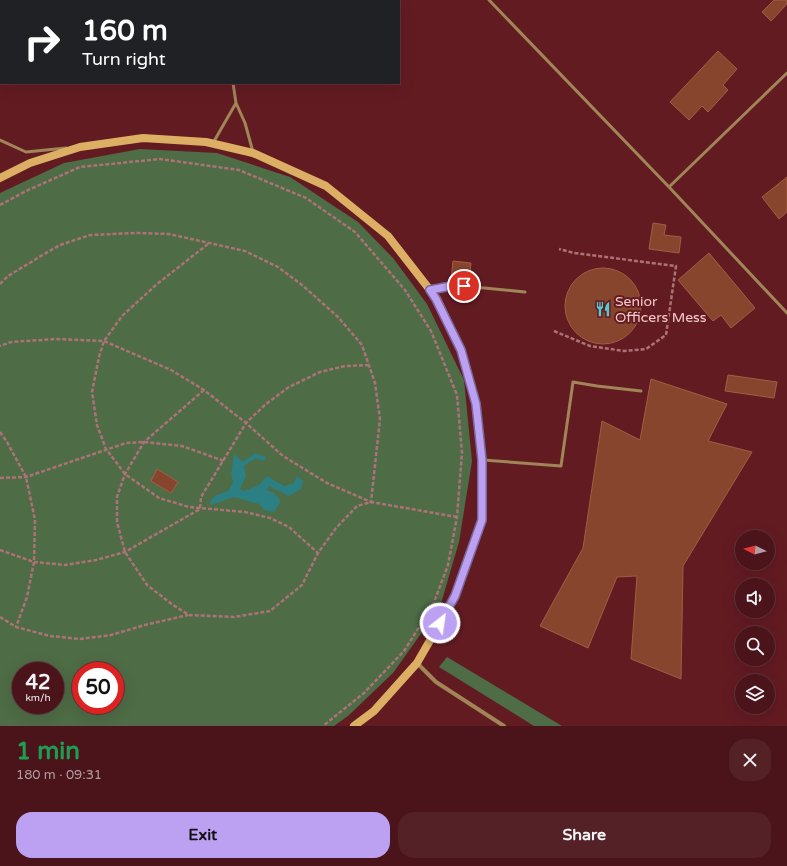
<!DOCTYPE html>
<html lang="en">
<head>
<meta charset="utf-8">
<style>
  body { margin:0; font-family:"Varela Round",sans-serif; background:#542127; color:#f1f3f6; height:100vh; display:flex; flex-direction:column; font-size:15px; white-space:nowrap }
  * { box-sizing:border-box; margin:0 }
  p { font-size:13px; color:#b29ea2 }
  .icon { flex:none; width:22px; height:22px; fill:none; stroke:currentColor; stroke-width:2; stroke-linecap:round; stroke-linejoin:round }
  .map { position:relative; height:726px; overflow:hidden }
  .drawer { display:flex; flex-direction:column; background:#4a141a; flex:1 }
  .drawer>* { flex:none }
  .hud { position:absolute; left:0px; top:0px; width:400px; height:84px; box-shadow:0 4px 16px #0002,0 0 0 1px #613339; background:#202124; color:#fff; overflow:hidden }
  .needle { width:26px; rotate:276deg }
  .tools { position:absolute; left:735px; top:530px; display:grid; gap:8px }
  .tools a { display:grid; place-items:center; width:40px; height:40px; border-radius:50%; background:#4a141a; box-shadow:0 4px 16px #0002,0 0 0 1px #613339; font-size:20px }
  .speed { position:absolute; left:12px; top:662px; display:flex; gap:8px; font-size:20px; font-weight:700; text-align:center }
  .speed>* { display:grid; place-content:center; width:52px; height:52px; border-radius:50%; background:#4a141a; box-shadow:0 4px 16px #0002,0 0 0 1px #613339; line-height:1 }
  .speed small { font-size:10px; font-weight:400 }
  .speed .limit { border:6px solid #d22; background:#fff; color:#111 }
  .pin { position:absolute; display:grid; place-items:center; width:34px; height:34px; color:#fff; margin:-17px; border:2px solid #fff; border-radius:50%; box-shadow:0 1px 4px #0007 }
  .me { position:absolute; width:44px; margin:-22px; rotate:30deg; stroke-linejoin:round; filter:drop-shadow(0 0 3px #0008) }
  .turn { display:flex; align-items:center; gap:14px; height:84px; padding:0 16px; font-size:18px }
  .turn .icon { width:52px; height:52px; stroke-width:2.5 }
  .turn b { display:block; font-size:28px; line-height:34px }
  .round { display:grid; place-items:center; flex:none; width:42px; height:42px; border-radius:16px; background:#542127 }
  .summary { display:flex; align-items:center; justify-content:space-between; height:68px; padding:0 16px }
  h1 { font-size:24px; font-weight:700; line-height:30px; color:#1e9e55 }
  .primary-button { display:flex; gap:8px; margin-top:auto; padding:8px 16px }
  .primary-button a { flex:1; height:46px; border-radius:16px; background:#bca0f2; color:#111; font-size:16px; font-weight:700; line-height:46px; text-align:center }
  .primary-button a+a { background:#542127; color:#f1f3f6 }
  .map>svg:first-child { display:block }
</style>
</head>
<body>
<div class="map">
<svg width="787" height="726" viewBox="0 0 787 726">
  <rect width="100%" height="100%" fill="#631b22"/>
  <path fill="#4e6c46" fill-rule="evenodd" d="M140,149l77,4 73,24 68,45 35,36 34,46 37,76 8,81 -13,81 -19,65 -47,66 -45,43 -14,10h-334v-533l64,-30zM21,671h34v34h-34zM81,671h34v34h-34z
    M447,657l115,69h-28l-95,-59z"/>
  <path fill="#2c7f82" d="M255,453l11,4 -2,4 -8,-3 -12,8 2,10 -6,13 4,2 15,-6 8,-9 17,10 10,-3 3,-7 6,5 -2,8 -12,7 -20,-10 -2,4 7,3 7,8 -7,11 -10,-2 -5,-6 -25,-7 -23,8 -1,-3 5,-6 13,-5 5,-8 -2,-9 3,-20 9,8z"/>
  <path fill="#87452e" stroke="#a55c43" d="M81,0h48v1h-61z
    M774,0h13v4l-16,17 -9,-9z
    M718,51l19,18 -14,16 5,5 -20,22 -6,-6 -13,14 -19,-18z
    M787,177v35l-8,7 -17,-22z
    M653,223l13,2 -2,10 17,2 -2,16 -30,-4z
    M709,253l46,55 -24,20 -10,-13 -8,6 -35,-41z
    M453,261l18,2 -2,19 -18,-2z
    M565 306a38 38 0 1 1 76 0a38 38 0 1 1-76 0Z
    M728,375l49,7 -3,16 -49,-7z
    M651,379l76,25 -19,37 44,11 -69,114 -2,113 -50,-20 6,-83 -20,1 -29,71 -48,-22 43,-78 19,-127 38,19z
    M157,469l21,13 -7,11 -20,-12z"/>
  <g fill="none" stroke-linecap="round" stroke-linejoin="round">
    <path stroke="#ad7276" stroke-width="2.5" stroke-dasharray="4 2" stroke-linecap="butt" d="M0,205l26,-14 54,-24 80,-8 79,11 67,28 49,34 50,58 26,41 26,64 5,58 -5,64 -9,48 -15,40 -29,46 -40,42 -41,33
      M208,244l-51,40 -35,32 -18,25 -5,16 -7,35 5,33 9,24 19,25 34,24 30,9 56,5 25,6 19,9 29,26
      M0,284l8,-8 33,-20 19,-11 30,-10 47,-2 32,1 76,17 33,16 24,18 36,32 24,28 13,38 5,36 -9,83 -44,-19 -44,-27 -37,-33 -42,-33 -33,-20 -30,-13 -37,-16 -48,-2 -45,3 -11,4
      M554,331l36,15 34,5 22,-2 20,-14 10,-69 -102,-13 -15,-4
      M204,390l-60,52 -19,32 -8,23v25l8,30 22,33 26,20 16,10 45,2 36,-6 32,-26 16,-32 18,-25 21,-22 14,-4 86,15
      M0,432l7,10 19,35 9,43 -1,42 -7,35 -11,30
      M0,478l26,-1 100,-34 18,-1 38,4 42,15
      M0,550l34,12 31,3 31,-5 29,-8 75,-43 1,-12 45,-74 20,-19 23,-17 31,-15 25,-6 24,-1
      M0,617l16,10 34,9 30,3 31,-4 34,-10 43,-10"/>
    <path stroke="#a08557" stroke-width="3" d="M200,0l1,1
      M489,0l180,187 118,126
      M233,83l3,20 9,20 8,29
      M0,140l26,12 40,-4
      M213,143l23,-40
      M669,187l118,-114
      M431,290l20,-4h13l61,6
      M483,460l78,6 12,-84 24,4 44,5"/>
    <path stroke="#a08557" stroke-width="4" d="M417,663l19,19 68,44"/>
    <path stroke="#dcaf64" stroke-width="8" d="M0,178l30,-15 50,-16 63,-9 63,4 47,11 73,33 62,50 49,63 24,51 15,54 6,55v61l-27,77 -38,66 -43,48 -20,15"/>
  </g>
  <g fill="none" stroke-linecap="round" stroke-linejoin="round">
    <defs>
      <path id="route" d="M440,623l15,-27 27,-76v-60l-6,-56 -15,-54 -25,-51 -6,-9 21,-4h13"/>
    </defs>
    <use href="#route" stroke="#7a689d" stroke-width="10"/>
    <use href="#route" stroke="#bca0f2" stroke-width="7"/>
  </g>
  <defs>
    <symbol id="restaurant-bare" viewBox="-9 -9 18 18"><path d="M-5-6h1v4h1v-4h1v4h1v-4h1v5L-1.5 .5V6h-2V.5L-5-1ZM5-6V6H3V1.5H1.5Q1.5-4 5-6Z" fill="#51ccd1" stroke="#631b22" stroke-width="2.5" paint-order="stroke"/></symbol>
  </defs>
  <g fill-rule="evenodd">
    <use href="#restaurant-bare" x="592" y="298" width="22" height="22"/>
  </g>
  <g text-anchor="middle" stroke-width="4" stroke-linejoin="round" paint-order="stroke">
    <g font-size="14" fill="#f7caca" stroke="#631b22" text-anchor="start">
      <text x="615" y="306">Senior<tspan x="615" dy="16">Officers Mess</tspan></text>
    </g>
  </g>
</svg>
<div class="tools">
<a><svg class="needle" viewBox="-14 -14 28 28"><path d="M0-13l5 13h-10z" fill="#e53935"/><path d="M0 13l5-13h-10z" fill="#b29ea2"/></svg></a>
<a><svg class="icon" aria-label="sound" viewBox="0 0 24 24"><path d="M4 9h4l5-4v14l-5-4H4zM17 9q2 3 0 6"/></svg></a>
<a><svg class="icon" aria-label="search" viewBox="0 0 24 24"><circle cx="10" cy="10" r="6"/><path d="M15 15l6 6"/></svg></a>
<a><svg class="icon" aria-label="layers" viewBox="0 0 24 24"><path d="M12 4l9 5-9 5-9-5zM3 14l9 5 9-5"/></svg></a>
</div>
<div class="speed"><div>42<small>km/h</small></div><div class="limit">50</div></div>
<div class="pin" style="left:464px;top:286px;background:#d93025"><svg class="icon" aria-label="arrive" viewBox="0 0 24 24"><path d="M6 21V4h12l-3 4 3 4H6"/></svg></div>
<svg class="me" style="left:440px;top:623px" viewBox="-20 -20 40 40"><circle r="17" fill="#bca0f2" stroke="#fff" stroke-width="3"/><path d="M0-11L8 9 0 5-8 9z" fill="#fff"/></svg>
<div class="hud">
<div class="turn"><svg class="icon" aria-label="right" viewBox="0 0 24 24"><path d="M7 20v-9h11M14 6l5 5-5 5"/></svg><div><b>160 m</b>Turn right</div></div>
</div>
</div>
<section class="drawer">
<div class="summary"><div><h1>1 min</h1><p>180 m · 09:31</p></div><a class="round"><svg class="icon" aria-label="close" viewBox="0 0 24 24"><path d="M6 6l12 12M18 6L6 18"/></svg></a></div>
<div class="primary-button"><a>Exit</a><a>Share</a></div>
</section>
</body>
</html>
